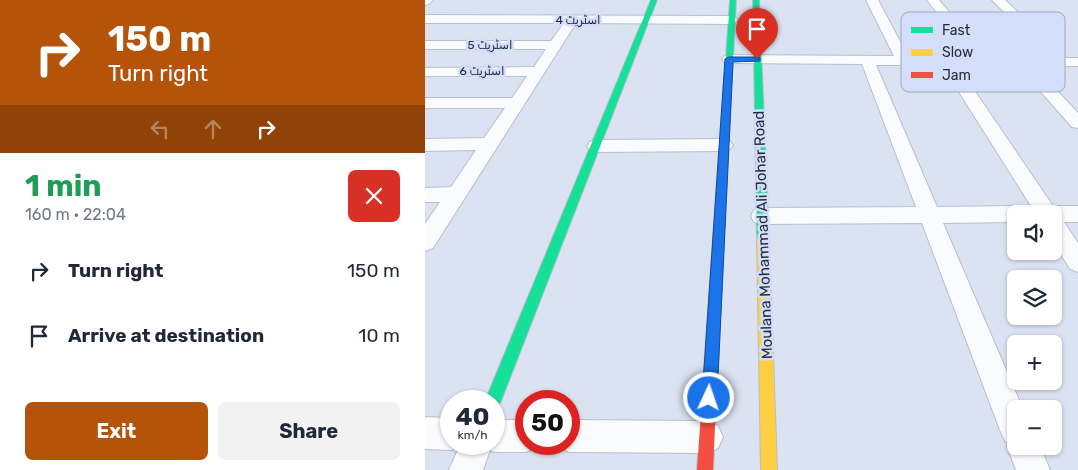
<!DOCTYPE html>
<html lang="en">
<head>
<meta charset="utf-8">
<style>
  body { margin:0; font-family:Rubik,Cairo,sans-serif; background:#f2f2f3; color:#1f2937; height:100vh; display:flex; flex-direction:column; font-size:19px; white-space:nowrap }
  * { box-sizing:border-box; margin:0 }
  p { font-size:16px; color:#747a83 }
  .icon { flex:none; width:28px; height:28px; fill:none; stroke:currentColor; stroke-width:2; stroke-linecap:round; stroke-linejoin:round }
  .map { position:relative; flex:1; overflow:hidden }
  .sheet { display:flex; flex-direction:column; background:#fff; width:425px }
  .sheet>* { flex:none }
  .banner { background:#b45309; color:#fff; overflow:hidden }
  .fabs { position:absolute; left:582px; top:205px; display:grid; gap:10px }
  .fabs a { display:grid; place-items:center; width:55px; height:55px; border-radius:8px; background:#fff; box-shadow:0 1px 4px #0004; font-size:25px }
  .speed { position:absolute; left:15px; top:390px; display:flex; gap:10px; font-size:25px; font-weight:700; text-align:center }
  .speed>* { display:grid; place-content:center; width:65px; height:65px; border-radius:50%; background:#fff; box-shadow:0 1px 4px #0004; line-height:1 }
  .speed small { font-size:12px; font-weight:400 }
  .speed .limit { border:8px solid #d22; background:#fff; color:#111 }
  .pin { position:absolute; display:grid; place-items:center; width:42px; height:42px; color:#fff; margin:-51px -21px; border-radius:50% 50% 50% 0; rotate:-45deg; box-shadow:0 0 5px #0007 }
  .pin .icon { rotate:45deg }
  .me { position:absolute; width:55px; margin:-28px; rotate:3deg; stroke-linejoin:round; filter:drop-shadow(0 0 4px #0008) }
  .turn { display:flex; align-items:center; gap:18px; height:105px; padding:0 25px; font-size:22px }
  .turn .icon { width:65px; height:65px; stroke-width:2.5 }
  .turn b { display:block; font-size:35px; line-height:42px }
  .lanes { display:flex; align-items:center; height:48px; padding:0 25px; background:#0003; justify-content:center; gap:25px; direction:ltr }
  .lanes .off { opacity:.35 }
  .round { display:grid; place-items:center; flex:none; width:52px; height:52px; border-radius:8px; background:#f2f2f3 }
  .overview { display:flex; align-items:center; justify-content:space-between; height:85px; padding:0 25px }
  h1 { font-size:30px; font-weight:700; line-height:38px; color:#1e9e55 }
  .action { display:flex; gap:10px; margin-top:auto; padding:10px 25px }
  .action a { flex:1; height:58px; border-radius:8px; background:#b45309; color:#fff; font-size:20px; font-weight:700; line-height:58px; text-align:center }
  .action a+a { background:#f2f2f3; color:#1f2937 }
  ul { padding:0; list-style:none }
  li { display:flex; align-items:center; gap:15px; height:65px; padding:0 25px }
  li div { flex:1 }
  li b { display:block; font-size:19px }
  li em { font-style:normal }
  main { display:flex; flex:1; min-height:0 }
  .map>svg:first-child { display:block }
</style>
</head>
<body>
<main>
<section class="sheet">
<div class="banner">
<div class="turn"><svg class="icon" aria-label="right" viewBox="0 0 24 24"><path d="M7 20v-9h11M14 6l5 5-5 5"/></svg><div><b>150 m</b>Turn right</div></div>
<div class="lanes"><svg class="icon off" aria-label="left" viewBox="0 0 24 24"><path d="M17 20v-9H6M10 6l-5 5 5 5"/></svg><svg class="icon off" aria-label="ahead" viewBox="0 0 24 24"><path d="M12 20V5M6 11l6-6 6 6"/></svg><svg class="icon" aria-label="right" viewBox="0 0 24 24"><path d="M7 20v-9h11M14 6l5 5-5 5"/></svg></div>
</div>
<div class="overview"><div><h1>1 min</h1><p>160 m · 22:04</p></div><a class="round" style="background:#d93025;color:#fff"><svg class="icon" aria-label="close" viewBox="0 0 24 24"><path d="M6 6l12 12M18 6L6 18"/></svg></a></div>
<ul>
<li><svg class="icon" aria-label="right" viewBox="0 0 24 24"><path d="M7 20v-9h11M14 6l5 5-5 5"/></svg><div><b>Turn right</b></div><em>150 m</em></li>
<li><svg class="icon" aria-label="arrive" viewBox="0 0 24 24"><path d="M6 21V4h12l-3 4 3 4H6"/></svg><div><b>Arrive at destination</b></div><em>10 m</em></li>
</ul>
<div class="action"><a>Exit</a><a>Share</a></div>
</section>
<div class="map">
<svg width="653" height="470" viewBox="0 0 653 470">
  <rect width="100%" height="100%" fill="#dbe2f1"/>
  <g fill="none" stroke-linecap="round" stroke-linejoin="round">
    <defs>
      <path id="street" d="M0,0h8l-4,4 -4,1z
        M441,0h12l30,56 64,1 -45,-57h12l48,57h62l-57,-57h13l61,58h12v8h-44l44,47v15l-6,-1 -54,-61 -61,-1 96,141h25v16h-14l14,21v29l-8,-3 -16,-26v-29h-18l-94,-149h-66l61,142 79,-1 8,2 3,6h-11v8l-73,1 80,186h-7v37h24l10,24h-34l-9,-24 1,-3 -3,-2 -5,-11 -78,-207 -160,1 -8,-2 -3,-6 3,-6 8,-2 154,-1 -54,-143 -133,-1 -5,-1 -2,-3 2,-3 5,-1 165,1z
        M0,15l307,1 6,4 -6,4 -156,-1 -143,225 -8,3v-27l15,-22h-15v-14l26,-1 25,-37 -51,1v-12l59,-1 21,-30h-80v-10h87l15,-22h-102v-8l109,-1 12,-18h-121v-8h126l13,-18h-139z
        M299,139l6,2 3,4 -3,4 -6,2 -128,1 -6,-2 -3,-4 3,-4 6,-2z
        M0,417l26,1v26h43v-24h32v24h13l-2,3 -11,5h-32l-4,-2 -7,20h-34l10,-23 -8,3 -26,-1z
        M144,420l138,1 11,5 5,11 -5,11 -11,5 -138,-1 -11,-5 -2,-3h13z"/>
      <path id="fast" d="M226,0h6l-156,401 -3,5 -4,2v-7h-9z
        M305,0h6l-11,211 -5,4 -5,-4z
        M328,0h6l10,238 -2,3h-8l-2,-3z"/>
      <path id="slow" d="M338,234l4,1 2,3 8,232h-16l-4,-232 2,-3z"/>
      <path id="jam" d="M295,207l5,4 -12,259h-16l18,-259z"/>
    </defs>
    <use href="#street" stroke="#b8beca" stroke-width="2"/>
    <use href="#fast" stroke="#b8beca" stroke-width="2"/>
    <use href="#slow" stroke="#b8beca" stroke-width="2"/>
    <use href="#jam" stroke="#b8beca" stroke-width="2"/>
    <use href="#street" fill="#fafbfd" fill-rule="evenodd"/>
    <use href="#fast" fill="#16e098" fill-rule="evenodd"/>
    <use href="#slow" fill="#ffcf43" fill-rule="evenodd"/>
    <use href="#jam" fill="#f24e42" fill-rule="evenodd"/>
  </g>
  <path fill="#1a73e8" stroke="#114b97" d="M332,57l3,1v3l-27,1 -16,336 -2,5 -6,2 -5,-2 -2,-5 23,-339 4,-2z"/>
  <g text-anchor="middle" stroke-width="5" stroke-linejoin="round" paint-order="stroke">
    <g font-size="12" fill="#262c39" stroke="#d2defa">
      <text x="153" y="24">اسٹریٹ 4</text>
      <text x="65" y="49">اسٹریٹ 5</text>
      <text x="57" y="75">اسٹریٹ 6</text>
    </g>
    <g font-size="15" fill="#262c39" stroke="#d2defa">
      <text transform="translate(338 235) rotate(-92)" y="5">Moulana Mohammad Ali Johar Road</text>
    </g>
  </g>
  <rect x="476" y="12" width="164" height="80" rx="8" fill="#d2defa" stroke="#9ea9c0" stroke-width="1"/>
  <rect x="486" y="27" width="22" height="6" fill="#16e098"/>
  <rect x="486" y="49" width="22" height="7" fill="#ffcf43"/>
  <rect x="486" y="72" width="22" height="6" fill="#f24e42"/>
  <g font-size="14" fill="#262c39">
    <text x="517" y="35">Fast</text>
    <text x="517" y="57">Slow</text>
    <text x="517" y="80">Jam</text>
  </g>
</svg>
<div class="fabs">
<a><svg class="icon" aria-label="sound" viewBox="0 0 24 24"><path d="M4 9h4l5-4v14l-5-4H4zM17 9q2 3 0 6"/></svg></a>
<a><svg class="icon" aria-label="layers" viewBox="0 0 24 24"><path d="M12 4l9 5-9 5-9-5zM3 14l9 5 9-5"/></svg></a>
<a>+</a>
<a>−</a>
</div>
<div class="speed"><div>40<small>km/h</small></div><div class="limit">50</div></div>
<div class="pin" style="left:332px;top:59px;background:#d93025"><svg class="icon" aria-label="arrive" viewBox="0 0 24 24"><path d="M6 21V4h12l-3 4 3 4H6"/></svg></div>
<svg class="me" style="left:284px;top:398px" viewBox="-20 -20 40 40"><circle r="17" fill="#1a73e8" stroke="#fff" stroke-width="3"/><path d="M0-11L8 9 0 5-8 9z" fill="#fff"/></svg>
</div>
</main>
</body>
</html>
